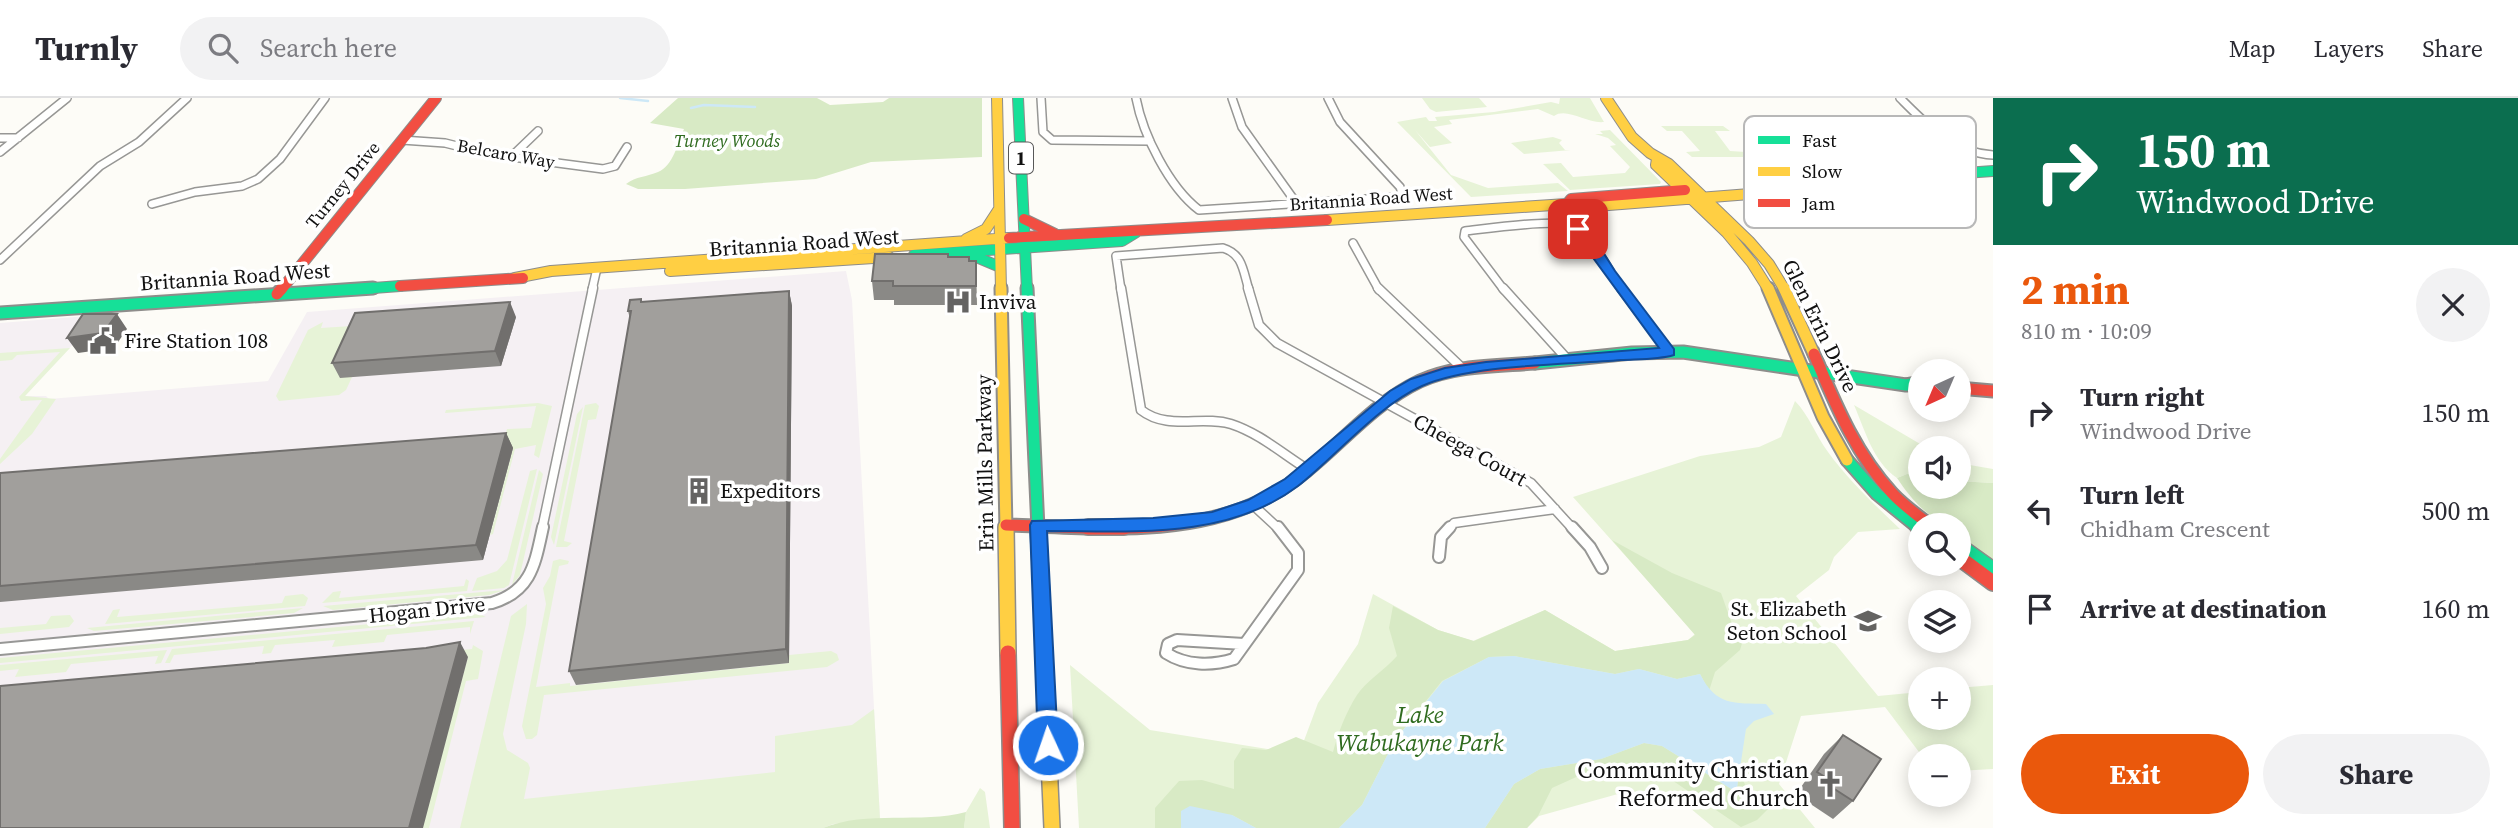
<!DOCTYPE html>
<html lang="en">
<head>
<meta charset="utf-8">
<style>
  body { margin:0; font-family:"Source Serif 4",serif; background:#f2f2f3; color:#2b2b33; height:100vh; display:flex; flex-direction:column; font-size:26px; white-space:nowrap }
  * { box-sizing:border-box; margin:0 }
  p { font-size:23px; color:#7c7c81 }
  .icon { flex:none; width:38px; height:38px; fill:none; stroke:currentColor; stroke-width:2; stroke-linecap:round; stroke-linejoin:round }
  .map { position:relative; flex:1; overflow:hidden }
  .side { display:flex; flex-direction:column; background:#fff; width:525px }
  .side>* { flex:none }
  .hud { background:#0b6e4f; color:#fff; overflow:hidden }
  .needle { width:46px; rotate:224deg }
  .buttons { position:absolute; left:1908px; top:261px; display:grid; gap:14px }
  .buttons a { display:grid; place-items:center; width:63px; height:63px; border-radius:50%; background:#fff; box-shadow:0 4px 18px #0003; font-size:35px }
  .pin { position:absolute; display:grid; place-items:center; width:60px; height:60px; color:#fff; margin:-30px; border-radius:14px; box-shadow:0 4px 10px #0006 }
  .me { position:absolute; width:77px; margin:-38px; rotate:357deg; stroke-linejoin:round; filter:drop-shadow(0 0 5px #0008) }
  .turn { display:flex; align-items:center; gap:24px; height:147px; padding:0 28px; font-size:32px }
  .turn .icon { width:91px; height:91px; stroke-width:2.5 }
  .turn b { display:block; font-size:49px; line-height:60px }
  .round { display:grid; place-items:center; flex:none; width:74px; height:74px; border-radius:37px; background:#f2f2f3 }
  .headline { display:flex; align-items:center; justify-content:space-between; height:119px; padding:0 28px }
  h1 { font-size:42px; font-weight:700; line-height:52px; color:#ea580c }
  .button { display:flex; gap:14px; margin-top:auto; padding:14px 28px }
  .button a { flex:1; height:80px; border-radius:42px; background:#ea580c; color:#fff; font-size:28px; font-weight:700; line-height:80px; text-align:center }
  .button a+a { background:#f2f2f3; color:#2b2b33 }
  ul { padding:0; list-style:none }
  li { display:flex; align-items:center; gap:21px; height:98px; padding:0 28px }
  li div { flex:1 }
  li b { display:block; font-size:26px }
  li em { font-style:normal }
  header { display:flex; align-items:center; gap:42px; box-sizing:border-box; height:98px; padding:0 35px; background:#fff; border-bottom:2px solid #e1e1e2 }
  header strong { font-size:33px }
  nav { display:flex; gap:38px; margin-inline-start:auto; font-size:24px }
  .search { width:490px; height:63px; background:#f2f2f3; display:flex; align-items:center; gap:18px; box-sizing:border-box; padding:0 24px; border-radius:38px; color:#7c7c81; font-size:26px }
  main { display:flex; flex:1; min-height:0 }
  .map>svg:first-child { display:block }
</style>
</head>
<body>
<header>
<strong>Turnly</strong>
<div class="search"><svg class="icon" aria-label="search" viewBox="0 0 24 24"><circle cx="10" cy="10" r="6"/><path d="M15 15l6 6"/></svg>Search here</div>
<nav><a>Map</a><a>Layers</a><a>Share</a></nav>
</header>
<main>
<div class="map">
<svg width="1993" height="730" viewBox="0 0 1993 730">
  <rect width="100%" height="100%" fill="#fdfcf7"/>
  <path fill="#f5f0f3" d="M846,173l6,29 28,519 -47,5 -10,4h-823v-505l100,-8 -75,81h21l3,3 219,-18 39,-69z"/>
  <path fill="#e7f3d7" d="M1422,0h57l8,9 -51,5 -6,-3z
    M1560,0h30l14,24c-17,2 -37,-15 -50,-6l-16,-7 -89,11 3,4 -18,3 18,16 -22,4 -15,-17 36,45 37,13 70,-5 10,8 -97,6 -74,-75 29,-5 3,4h8l-2,-4 59,-5 57,-10 8,2z
    M1661,28h62l7,5h-15l15,20 16,1 2,5h-56l-6,-5 14,-1 -18,-20h-15z
    M1610,32l51,52 -1,2 -90,6 -27,-26 18,-1 12,14 52,-4 5,-6 -20,-21 6,-1 -8,-7 -13,-4h8l-3,-3z
    M1553,39l9,3 -3,3 6,7h6l-47,4 -13,-11z
    M323,224l-2,6 46,-3 -26,52h11l-6,13 -7,5 -60,6 -3,-5 32,-66z
    M70,250l-45,48 31,3 -24,35 -32,30v-5l42,-59 -21,1 -2,-4 41,-45 -43,3 -5,5 -12,1v-8z
    M1795,303c14,14 21,35 33,51 21,29 46,52 72,77l-42,3 -24,25 -5,13 -33,26 82,100 42,-4v26h38v-30l35,-3v84l-35,2v-15h-36l-37,-49 -84,9 -22,68 36,44h-101l-42,-35 -47,-1 -86,24 -12,12h-448l-9,-163 80,65 149,24 19,-51 40,-59 15,-50 65,36 35,11 72,-31 70,41 73,-11 7,-6 -122,-137 127,-41 59,-9 22,-10z
    M538,305l14,3 -13,52 -5,-3 2,-10 -21,4 -22,85 -3,1 23,-87 -11,1 5,-20 24,-1 5,-22 -91,7 1,-3z
    M596,305l3,3 -3,13 -8,1 -24,121 8,2 -5,4h-11l29,-142z
    M1854,307l73,43h-7v25l-13,1 -10,4c-24,-16 -32,-48 -43,-73z
    M583,309l-29,138 -3,-8 26,-123z
    M1958,365l35,6v14l-35,-2z
    M537,371l-28,116 -5,3 -32,3 5,-13 20,-7 10,-11 23,-89z
    M539,372l4,4 -23,101 -8,10z
    M560,461l9,2 -1,3 -9,2 -23,121 34,-4v3l219,-23v-8l42,-4 6,3 2,6 -12,7 -283,28 -7,40 -5,4h-6l-4,-13 24,-122 -3,-16 7,-12 3,-15z
    M466,481l3,2 -2,10 -145,12 11,-11 8,-1 -2,7 125,-12z
    M505,492l-16,5 -156,15 -10,-4z
    M303,496l5,4 -3,8 -200,18 8,-14 7,-1 -3,8 165,-14 3,-7z
    M527,506l-1,20 -23,110 4,16 21,13 2,5 -6,31 251,-27v-36l77,-11 22,-16 6,110 -47,5 -10,4h-363l51,-212z
    M303,510l-9,5 -200,18 -7,-3z
    M479,516l7,3 -486,46v-5z
    M70,517l4,6 -5,6 -69,7v-6l46,-4 5,-8z
    M474,523l-4,13v-7l-83,8 -3,7 -52,5 3,-7 -60,5 -4,8 -9,1 2,-8 -90,9 -4,8h-5l7,-14z
    M473,547l10,6 -5,28 -12,2 -37,147h-7l46,-171 -30,-5 34,-3z
    M167,552l-6,13 -6,1 3,-8 -87,8 -5,8 -51,5 4,-8 -19,2v-6z
    M980,690l5,4 5,36h-26l2,-16z"/>
  <path fill="#d8eac5" d="M678,0h139l13,7 53,-3 6,-4h93v59l-111,5 -55,17 -40,3 -91,7h-47l-12,-5c10,-8 21,-7 32,-12 15,-6 20,-29 26,-43l-34,-6z
    M1920,375v13h38v-5l35,2v78l-35,-25v-11c-26,0 -47,-26 -61,-47l10,-4z
    M1612,442l60,33 49,20 11,31 11,16 -3,10 -25,22 -6,19 -9,-17 -23,5 -38,-10 -24,5 -101,-18 -25,1 -47,24 -47,59 -33,65 -23,23h-83l-24,-13 -51,-3v16h-26v-20l24,-27 23,-1 32,9v-28l8,-13 24,2 30,-13 37,15c5,-19 13,-40 24,-57 9,-14 28,-25 40,-39l-8,-28 4,-22 45,24 36,11 71,-31 70,41 73,-11 7,-5z
    M1644,645l18,3 71,44 4,-2 2,-16 14,29 15,8 -11,11 -16,7 -84,-57 -40,-6 -23,5 -42,19 -14,28 -11,12h-42l29,-44 26,-15 61,-10z
    M966,714l-2,16h-141c44,-18 98,-4 143,-16z"/>
  <path fill="#cde8f7" d="M1514,558l101,18 24,-5 38,10 23,-5c16,32 34,29 66,30l8,10 -20,7 -8,8 -9,59 -4,2 -71,-44 -18,-3 -43,16 -61,10 -26,15 -29,44h-146l23,-23 33,-65 48,-59 46,-24z
    M1190,708l42,9 24,13h-75v-17z"/>
  <g fill="none" stroke-linecap="round" stroke-linejoin="round">
    <path stroke="#cde8f7" stroke-width="2.5" d="M620,0l28,3
      M691,10l13,-3 51,2"/>
    <defs>
      <path id="street-far2" d="M1041,0l2,34 9,8 98,1
        M1136,0c7,37 33,89 63,112l198,-13 5,-4 -2,-6 -60,-65 -12,-24
        M1232,0l10,29 55,77
        M1900,0c27,27 53,55 93,57
        M0,40h18
        M402,42l43,3 44,11 114,15 12,-3 12,-19
        M0,54l67,-54
        M511,59l27,-26
        M152,106l43,-12 47,-6 16,-7 22,-20 45,-61
        M1353,145l26,47
        M0,162l100,-94 39,-24 48,-44
        M592,192l5,-22
        M1121,192l-5,-34 107,-8c20,6 20,23 26,42
        M1504,192l-40,-53 1,-6c19,-2 95,-13 108,-5 22,13 34,43 49,64"/>
      <path id="street-far1" d="M1121,190l20,122c27,21 60,5 90,14 28,9 52,30 76,45
        M1248,190l11,37 18,18 254,140 42,46
        M1378,190l85,81
        M1503,190l65,72
        M1621,190l48,64
        M1253,407l26,24
        M542,431l51,-241
        M1449,431l5,-6 101,-14"/>
      <path id="street" d="M1572,429l18,20 12,21
        M1439,459l2,-20 9,-10
        M1244,546l-67,-4 -9,4 -2,9c20,13 46,13 68,6l64,-89v-17l-20,-26
        M0,551l492,-46c40,-12 43,-40 51,-76"/>
      <path id="fast-far2" d="M1018,0l9,192
        M1756,90l237,-17
        M969,156l31,13
        M914,157l208,-14 13,-8
        M347,192l53,-4"/>
      <path id="fast-far1" d="M1027,190l11,241
        M0,215l373,-25
        M1535,265l97,-10 51,-1 223,33 11,-2
        M1847,362l30,34 43,35"/>
      <path id="fast" d="M1038,429l2,34
        M1918,429l2,2
        M1958,447l35,25"/>
      <path id="slow-far2" d="M997,0l4,192
        M1606,0l26,39 18,16 19,11 80,77 20,23 16,26
        M1657,61l-1,6 71,68 25,30 17,27
        M1327,122l240,-16 16,3 167,-13 11,-6
        M966,141l20,-10 13,-20
        M670,173l219,-14
        M515,180l36,-7 458,-33"/>
      <path id="slow-far1" d="M1001,190l5,241
        M1768,190l55,129 24,43
        M1784,190l30,66"/>
      <path id="slow" d="M1006,429l2,126
        M1040,463l12,267"/>
      <path id="jam-far2" d="M1567,106l4,-5 114,-9
        M1024,121l31,15
        M1009,140l318,-18
        M400,188l123,-8
        M281,192l155,-192"/>
      <path id="jam-far1" d="M277,196l5,-6
        M1814,256c21,49 41,99 78,139 11,12 25,22 38,32
        M1958,290l35,3
        M1006,427c86,2 183,14 262,-28 57,-30 93,-88 152,-116 35,-16 77,-15 115,-18"/>
      <path id="jam" d="M1088,429h36
        M1958,459l35,26
        M1008,555l4,175"/>
    </defs>
    <use href="#street-far2" stroke="#979795" stroke-width="10"/>
    <use href="#street-far1" stroke="#979795" stroke-width="11"/>
    <use href="#street" stroke="#979795" stroke-width="14"/>
    <use href="#fast-far2" stroke="#8e8d8b" stroke-width="12"/>
    <use href="#fast-far1" stroke="#8e8d8b" stroke-width="15"/>
    <use href="#fast" stroke="#8e8d8b" stroke-width="18"/>
    <use href="#slow-far2" stroke="#8e8d8b" stroke-width="12"/>
    <use href="#slow-far1" stroke="#8e8d8b" stroke-width="15"/>
    <use href="#slow" stroke="#8e8d8b" stroke-width="18"/>
    <use href="#jam-far2" stroke="#8e8d8b" stroke-width="12"/>
    <use href="#jam-far1" stroke="#8e8d8b" stroke-width="15"/>
    <use href="#jam" stroke="#8e8d8b" stroke-width="18"/>
    <use href="#street-far2" stroke="#fffffe" stroke-width="7"/>
    <use href="#street-far1" stroke="#fffffe" stroke-width="8"/>
    <use href="#street" stroke="#fffffe" stroke-width="10"/>
    <use href="#fast-far2" stroke="#16e098" stroke-width="10"/>
    <use href="#fast-far1" stroke="#16e098" stroke-width="11"/>
    <use href="#fast" stroke="#16e098" stroke-width="15"/>
    <use href="#slow-far2" stroke="#ffcf43" stroke-width="10"/>
    <use href="#slow-far1" stroke="#ffcf43" stroke-width="11"/>
    <use href="#slow" stroke="#ffcf43" stroke-width="15"/>
    <use href="#jam-far2" stroke="#f24e42" stroke-width="10"/>
    <use href="#jam-far1" stroke="#f24e42" stroke-width="11"/>
    <use href="#jam" stroke="#f24e42" stroke-width="15"/>
  </g>
  <path fill="#8a8986" d="M949,159l20,4h7l1,44h-83v-5h-20l-2,-19z
    M789,193l3,15 -3,357 -213,22 -7,-14 61,-352 -2,-8 14,-9z
    M516,219l-15,49 -161,12 -8,-15z
    M506,335l7,15 -30,112 -483,42v-129z
    M1843,637l10,66 -20,18 -30,-20 3,-3 -7,-6 25,-36z"/>
  <path fill="#716f6d" d="M789,193l3,15 -3,357 -3,-14z
    M510,204l6,15 -15,49 -6,-15z
    M117,216l10,15 -13,19 -36,5 -11,-15z
    M506,335l7,15 -30,112 -7,-15z
    M460,544l8,15 -45,171h-14z"/>
  <path fill="#a19f9c" stroke="#716f6d" stroke-width="2" d="M875,156h73v3h21v4h7v25h-83v-5h-21z
    M789,193l-3,358 -217,22 62,-360h-3l2,-11 11,-1v3z
    M510,204l-15,49 -163,12 23,-50z
    M83,216h34l-14,19 -36,5z
    M506,335l-30,112 -476,41v-113z
    M460,544l-51,186h-409v-142l426,-38z
    M1843,637l38,24 -28,42 -31,-20 3,-4 -8,-5z"/>
  <path fill="#1a73e8" stroke="#114b97" stroke-width="2" d="M1578,127l16,13 21,33 59,78v6c-17,5 -36,4 -53,5 -56,5 -149,4 -199,26 -43,19 -86,70 -124,100 -71,54 -167,45 -251,45l11,214 -3,7 -7,2 -7,-2 -3,-7 -8,-220 2,-4 121,-3 59,-6 36,-12 37,-21 105,-88 21,-12 34,-11 41,-6 173,-14 -87,-119z"/>
  <defs>
    <symbol id="hospital-bare" viewBox="-9 -9 18 18"><path d="M-5-5h3v3.5h4V-5h3V5h-3V1.5h-4V5h-3Z" fill="#646362" stroke="#fff" stroke-width="2.5" paint-order="stroke"/></symbol>
    <symbol id="civic-bare" viewBox="-9 -9 18 18"><path d="M-.6-6.5H3V-4.5H.6V-3L4-1V1h2V6H-6V1h2V-1L-.6-3ZM-1.2 2.5V6h2.4V2.5Z" fill="#646362" stroke="#fff" stroke-width="2.5" paint-order="stroke"/></symbol>
    <symbol id="building-bare" viewBox="-9 -9 18 18"><path d="M-4-6H4V6H1V3H-1V6H-4ZM-2.5-4.3h1.7v1.8h-1.7ZM.8-4.3h1.7v1.8H.8ZM-2.5-1h1.7V.8h-1.7ZM.8-1h1.7V.8H.8Z" fill="#646362" stroke="#fff" stroke-width="2.5" paint-order="stroke"/></symbol>
    <symbol id="school-bare" viewBox="-9 -9 18 18"><path d="M0-5L7-2L0 1L-7-2ZM-4 1L0 2.5L4 1V4Q0 6-4 4Z" fill="#646362" stroke="#fff" stroke-width="2.5" paint-order="stroke"/></symbol>
    <symbol id="church-bare" viewBox="-9 -9 18 18"><path d="M-1.2-6h2.4v3.5h3.3v2.4h-3.3V6h-2.4V-.1h-3.3v-2.4h3.3Z" fill="#646362" stroke="#fff" stroke-width="2.5" paint-order="stroke"/></symbol>
  </defs>
  <g fill-rule="evenodd">
    <use href="#hospital-bare" x="939" y="185" width="38" height="38"/>
    <use href="#civic-bare" x="84" y="224" width="38" height="38"/>
    <use href="#building-bare" x="680" y="374" width="38" height="38"/>
    <use href="#school-bare" x="1849" y="504" width="38" height="38"/>
    <use href="#church-bare" x="1811" y="667" width="38" height="38"/>
  </g>
  <g text-anchor="middle" stroke-width="7" stroke-linejoin="round" paint-order="stroke">
    <g font-size="18" font-style="italic" fill="#2f6b1f" stroke="#fff">
      <text x="727" y="49">Turney Woods</text>
    </g>
    <g font-size="18" fill="#111" stroke="#fff">
      <text transform="translate(506 56) rotate(10)" y="6">Belcaro Way</text>
      <text transform="translate(343 87) rotate(-51)" y="6">Turney Drive</text>
      <text transform="translate(1371 101) rotate(-4)" y="6">Britannia Road West</text>
    </g>
    <rect fill="#fff" stroke="#585858" stroke-width="2" x="1009" y="44.5" width="24" height="31" rx="5"/>
    <g font-size="19" font-weight="bold" fill="#111">
      <text x="1021" y="67">1</text>
    </g>
    <g font-size="21" fill="#111" stroke="#fff">
      <text transform="translate(804 145) rotate(-4)" y="7">Britannia Road West</text>
      <text transform="translate(235 179) rotate(-4)" y="7">Britannia Road West</text>
      <text transform="translate(1820 228) rotate(64)" y="7">Glen Erin Drive</text>
      <text transform="translate(1470 352) rotate(29)" y="7">Cheega Court</text>
      <text transform="translate(985 365) rotate(-91)" y="7">Erin Mills Parkway</text>
      <text transform="translate(427 512) rotate(-6)" y="7">Hogan Drive</text>
    </g>
    <g font-size="21" fill="#111" stroke="#fff" text-anchor="start">
      <text x="979" y="211">Inviva</text>
      <text x="124" y="250">Fire Station 108</text>
      <text x="720" y="400">Expeditors</text>
      <text x="1847" y="518" text-anchor="end">St. Elizabeth<tspan x="1847" dy="24">Seton School</tspan></text>
    </g>
    <g font-size="24" font-style="italic" fill="#2f6b1f" stroke="#fff">
      <text x="1420" y="625">Lake<tspan x="1420" dy="28">Wabukayne Park</tspan></text>
    </g>
    <g font-size="24" fill="#111" stroke="#fff" text-anchor="end">
      <text x="1809" y="680">Community Christian<tspan x="1809" dy="28">Reformed Church</tspan></text>
    </g>
  </g>
  <rect x="1744" y="18" width="232" height="112" rx="10" fill="#fff" stroke="#b8b8b8" stroke-width="2"/>
  <rect x="1758" y="38" width="32" height="8" fill="#16e098"/>
  <rect x="1758" y="69" width="32" height="9" fill="#ffcf43"/>
  <rect x="1758" y="101" width="32" height="8" fill="#f24e42"/>
  <g font-size="19" fill="#111">
    <text x="1802" y="49">Fast</text>
    <text x="1802" y="80">Slow</text>
    <text x="1802" y="112">Jam</text>
  </g>
</svg>
<div class="buttons">
<a><svg class="needle" viewBox="-14 -14 28 28"><path d="M0-13l5 13h-10z" fill="#e53935"/><path d="M0 13l5-13h-10z" fill="#7c7c81"/></svg></a>
<a><svg class="icon" aria-label="sound" viewBox="0 0 24 24"><path d="M4 9h4l5-4v14l-5-4H4zM17 9q2 3 0 6"/></svg></a>
<a><svg class="icon" aria-label="search" viewBox="0 0 24 24"><circle cx="10" cy="10" r="6"/><path d="M15 15l6 6"/></svg></a>
<a><svg class="icon" aria-label="layers" viewBox="0 0 24 24"><path d="M12 4l9 5-9 5-9-5zM3 14l9 5 9-5"/></svg></a>
<a>+</a>
<a>−</a>
</div>
<div class="pin" style="left:1578px;top:131px;background:#d93025"><svg class="icon" aria-label="arrive" viewBox="0 0 24 24"><path d="M6 21V4h12l-3 4 3 4H6"/></svg></div>
<svg class="me" style="left:1048px;top:647px" viewBox="-20 -20 40 40"><circle r="17" fill="#1a73e8" stroke="#fff" stroke-width="3"/><path d="M0-11L8 9 0 5-8 9z" fill="#fff"/></svg>
</div>
<section class="side">
<div class="hud">
<div class="turn"><svg class="icon" aria-label="right" viewBox="0 0 24 24"><path d="M7 20v-9h11M14 6l5 5-5 5"/></svg><div><b>150 m</b>Windwood Drive</div></div>
</div>
<div class="headline"><div><h1>2 min</h1><p>810 m · 10:09</p></div><a class="round"><svg class="icon" aria-label="close" viewBox="0 0 24 24"><path d="M6 6l12 12M18 6L6 18"/></svg></a></div>
<ul>
<li><svg class="icon" aria-label="right" viewBox="0 0 24 24"><path d="M7 20v-9h11M14 6l5 5-5 5"/></svg><div><b>Turn right</b><p>Windwood Drive</p></div><em>150 m</em></li>
<li><svg class="icon" aria-label="left" viewBox="0 0 24 24"><path d="M17 20v-9H6M10 6l-5 5 5 5"/></svg><div><b>Turn left</b><p>Chidham Crescent</p></div><em>500 m</em></li>
<li><svg class="icon" aria-label="arrive" viewBox="0 0 24 24"><path d="M6 21V4h12l-3 4 3 4H6"/></svg><div><b>Arrive at destination</b></div><em>160 m</em></li>
</ul>
<div class="button"><a>Exit</a><a>Share</a></div>
</section>
</main>
</body>
</html>
